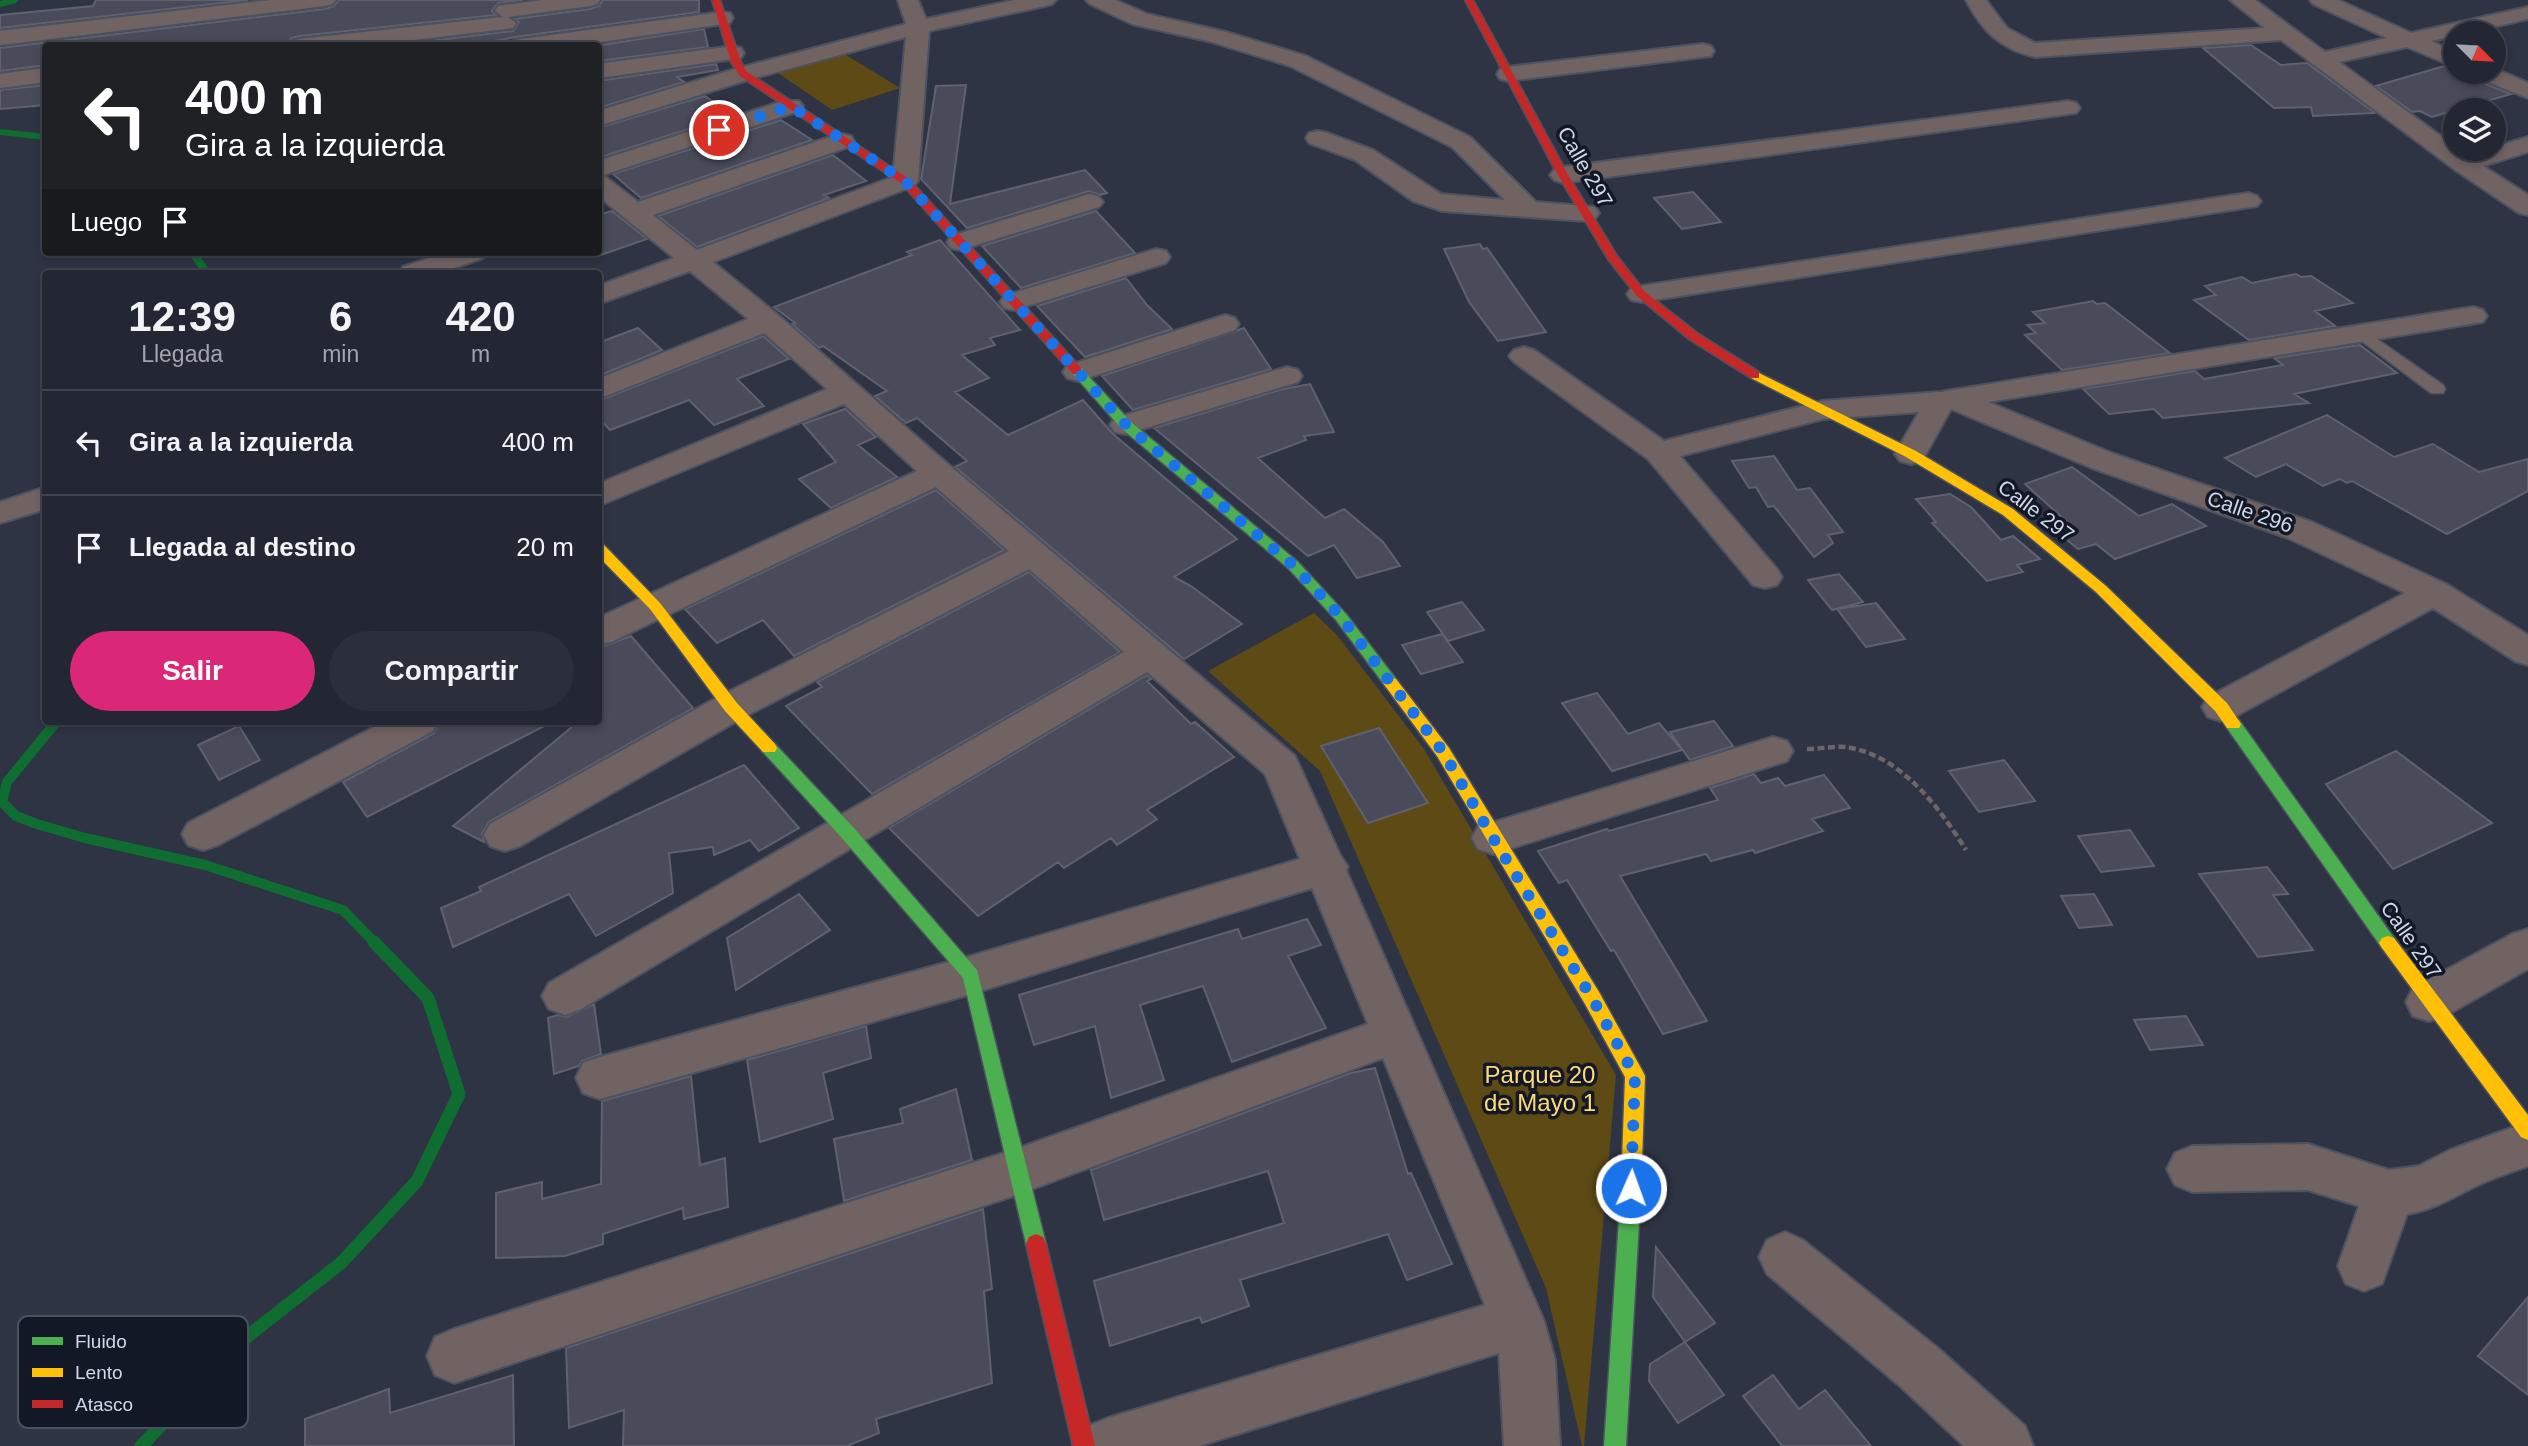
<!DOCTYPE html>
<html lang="es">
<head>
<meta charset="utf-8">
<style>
  body { margin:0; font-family:Arial,sans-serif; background:#2a2f3b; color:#f1f3f6; height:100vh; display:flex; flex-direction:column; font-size:26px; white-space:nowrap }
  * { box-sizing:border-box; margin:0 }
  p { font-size:23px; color:#a2a5ac }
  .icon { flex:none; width:38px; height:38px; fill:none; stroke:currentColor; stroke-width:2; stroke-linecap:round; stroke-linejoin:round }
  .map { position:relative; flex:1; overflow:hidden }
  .panel { position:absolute; left:42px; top:270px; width:560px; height:455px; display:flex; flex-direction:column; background:#222733; border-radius:7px; box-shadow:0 4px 10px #0003,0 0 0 2px #3f444e }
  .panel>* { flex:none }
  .banner { position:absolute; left:42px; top:42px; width:560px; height:214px; border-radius:7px; box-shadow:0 4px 10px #0003,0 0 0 2px #3f444e; background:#202124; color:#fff; overflow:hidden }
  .needle { width:46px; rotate:114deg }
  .tools { position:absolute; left:2443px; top:21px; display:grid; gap:14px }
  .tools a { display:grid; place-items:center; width:63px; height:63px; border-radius:50%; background:#222733; box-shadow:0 4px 10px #0003,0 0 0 2px #3f444e; font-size:35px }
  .pin { position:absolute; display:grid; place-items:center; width:60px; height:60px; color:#fff; margin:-30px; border:4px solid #fff; border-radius:50%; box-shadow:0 2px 7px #0007 }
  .me { position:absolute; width:77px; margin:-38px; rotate:2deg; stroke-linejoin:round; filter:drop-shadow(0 0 5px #0008) }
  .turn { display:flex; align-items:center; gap:24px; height:147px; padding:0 28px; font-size:32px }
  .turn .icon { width:91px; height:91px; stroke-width:2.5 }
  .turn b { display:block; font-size:49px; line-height:60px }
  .then { display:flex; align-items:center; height:66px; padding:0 28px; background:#0003; gap:14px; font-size:26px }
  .eta { display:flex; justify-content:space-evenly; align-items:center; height:119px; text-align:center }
  .eta b { font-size:42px; font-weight:700; line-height:49px }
  .cta { display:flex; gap:14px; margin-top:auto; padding:14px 28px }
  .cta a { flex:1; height:80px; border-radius:42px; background:#db2777; color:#fff; font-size:28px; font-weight:700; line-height:80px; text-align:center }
  .cta a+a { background:#2a2f3b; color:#f1f3f6 }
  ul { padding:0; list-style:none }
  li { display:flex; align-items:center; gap:21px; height:105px; padding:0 28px; border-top:2px solid #3f444e }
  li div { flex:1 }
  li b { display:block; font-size:26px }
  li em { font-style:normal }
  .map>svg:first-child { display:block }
</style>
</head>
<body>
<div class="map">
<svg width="2528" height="1446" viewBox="0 0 2528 1446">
  <rect width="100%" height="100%" fill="#2e3444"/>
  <path fill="#5d4a14" d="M843,53l57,35 -68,22 -54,-37z
    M1314,613l23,22 87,114 192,326 -32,371h-2l-36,-158 -226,-517 -112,-100z"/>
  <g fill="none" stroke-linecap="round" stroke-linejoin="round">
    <path stroke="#0f6d32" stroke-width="6" d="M0,4l15,-4
      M0,132l46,5"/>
    <path stroke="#0f6d32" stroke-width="8" d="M192,252l15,21"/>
    <path stroke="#0f6d32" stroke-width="10" d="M57,721l-50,61 -5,20 14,14 21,8 48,14 120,27 138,45 33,34"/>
    <path stroke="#0f6d32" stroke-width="13" d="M141,1446l107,-110 93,-73 76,-82 42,-87 -31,-96 -54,-56"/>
  </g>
  <path fill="#494b5a" stroke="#5f616f" stroke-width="2" d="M96,0h152l-248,28v-13l93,-9z
    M339,0h184l-25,3 -6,8 4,4 -196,21 -9,2 -4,8h-241v19l-46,6v-23l325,-39 9,-3z
    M603,0h96v12l-177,24 -39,7 -1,3h-93l124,-15 6,-9 -4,-3 75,-10 9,-3z
    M704,29l4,18 -110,14v-15h-3z
    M2251,45l30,20 26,-2 68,50 -62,3 -2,-9 -37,1 -71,-60z
    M716,64l2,6 -41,7 7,5 -86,26v-27z
    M2444,66l11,6 56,22 -79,23 -12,-6 -8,1 -36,-26z
    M46,85v20l-46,4v-19z
    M966,85l-16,119 135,-34 22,23 -7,2 -11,-4 -122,37 -46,-49 15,-93z
    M705,96l27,19 -134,43v-30z
    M781,120l31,20 -171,58 -28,-24z
    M833,155l33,26 -42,14 5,3 -132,49 -39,-31z
    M1693,192l28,30 -39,7 -28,-31z
    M612,211l35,28 -49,17v-41z
    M1096,211l39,42 -114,35 -39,-42z
    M940,240l80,90 -30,8 5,7 -33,10 27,23 -34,14 53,43 75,-35 30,34 124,105 -63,38 17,9 51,38 -58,35 -229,-192 12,-6 -50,-43 -11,5 -31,-27 12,-5 -64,-45 -4,2 -27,-24 3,-1 -21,-16 138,-52 -5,-3z
    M1480,244l3,5 4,-1 59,84 -48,9 -29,-39 -25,-53z
    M2296,274l5,3 10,-1 42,27 -38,8 20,15 -86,14 -55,-40 22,-5 -11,-9 37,-9 10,6z
    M1126,278l21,27 25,24 -87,28 -48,-51z
    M2093,301l4,3 8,-1 65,50 -108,17 -37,-35 11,-2 -9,-8 18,-2 -12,-11z
    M638,328l24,22 -64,26v-33z
    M1244,328l27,41 -138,41 -31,-34z
    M763,336l26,23 -52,20 27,27 -50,19 -25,-25 -79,30 -12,-13v-16z
    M2360,345l37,28 -103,21 15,9 -146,15 -9,-9 -45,5 -26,-25 112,-18 9,8 79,-14 -9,-7z
    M1310,384l24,48 -30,4 2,4 -48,18 67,60 19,-9 39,33 17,24 -43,12 -23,-33 -26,11 -154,-128 129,-39z
    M845,409l31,28 -18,8 39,32 -66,31 -32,-29 37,-17 -33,-38z
    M2327,415l67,42 39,-13 46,28 49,-13v32l-81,43 -95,-53 -5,2 -7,-4 -17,7 -37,-22 -30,13 -31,-19z
    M1774,456l23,34 13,-2 33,44 -15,3 5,8 -19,14 -40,-51 -6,1 -12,-20 -7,1 -17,-27z
    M2072,467l67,49 33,-12 34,22 -91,33 -19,-15 -18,5 -28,-23 17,-4 -42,-38z
    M936,490l68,60 -210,106 -31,-36 -46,23 -32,-34z
    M1950,494l21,13 30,33 12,-4 27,23 -23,6 6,7 -36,9 -55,-58 4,-1 -20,-23z
    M1029,572l91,80 -248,142 -86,-88 36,-19 -5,-5z
    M1839,574l24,28 -31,8 -24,-30z
    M1462,602l22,28 -36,11 -21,-29z
    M1876,603l29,36 -39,8 -29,-38z
    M1442,634l21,28 -42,12 -19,-29z
    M631,636l62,72 -204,114 -7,12 2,8 -31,-16 126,-105h19v-73z
    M1147,675l4,4 -4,2 44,43 4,-2 39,35 -87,53 10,9 -40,26 -6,-7 -47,30 -6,-6 -80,54 -89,-88z
    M1597,693l31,41 31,-11 23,27 -70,21 -50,-68z
    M440,721h114l-187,96 -24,-35 91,-49z
    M1714,721l19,25 -43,14 -20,-28z
    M239,726l21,34 -41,20 -21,-35z
    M1379,728l49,75 -60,20 -47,-77z
    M2396,751l96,72 -99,46 -67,-85z
    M2004,760l31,41 -56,11 -30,-41z
    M744,765l55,63 -40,23 -9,-11 -36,15 -1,-8 -44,6 4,40 -77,43 -27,-42 -116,53 -12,-39 40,-17 -2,-4z
    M1754,774l7,9 17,-5 7,8 39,-11 26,33 -38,11 11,12 -68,22 -2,-3 -42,11 -5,-7 -86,22 87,145 -44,13 -49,-84 -3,1 -44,-71 -8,3 -21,-32 69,-22 2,2 109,-31 -8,-12z
    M2130,830l24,36 -53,6 -23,-36z
    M2267,867l21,27 -15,1 40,55 -55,7 -59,-83z
    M799,894l31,36 -94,60 -9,-52z
    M2094,894l18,31 -33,3 -18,-32z
    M1307,919l14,26 -33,11 38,72 -94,34 -29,-76 -63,19 24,75 -53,18 -16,-72 -61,19 -15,-50 219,-66 4,10z
    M594,1004l7,50 -19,7 -3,5 -25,8 -6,-56 10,-3 8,2z
    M2186,1016l17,29 -53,5 -16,-30z
    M866,1026l5,32 -48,15 10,46 -73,23 -13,-82z
    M1375,1068l33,106 3,-1 41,91 -45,16 -19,-46 -148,46 9,26 -47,17 -2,-6 -90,29 -16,-65 190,-58 -16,-52 -164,49 -13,-50 260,-97z
    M691,1076l9,89 25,-7 3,49 -44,12 -1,-11 -80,26v10l-38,12 -69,2v-65l46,-11v17l59,-15 1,-83z
    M956,1089l16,71 -128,41 -10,-62 69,-16 -3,-14z
    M983,1209l9,80 -8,2 8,92 -116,36 3,14 -32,13h-224l1,-36 -55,18 -3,-80z
    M1656,1247l59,76 -30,19 -32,-45z
    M2528,1297v98l-50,-39z
    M1685,1342l39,53 -46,28 -29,-42 1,-17z
    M513,1375l1,71h-209v-27l84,-30 1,24z
    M1773,1375l26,34 26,-19 46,56h-89l-39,-50z"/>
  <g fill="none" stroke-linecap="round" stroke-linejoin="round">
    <defs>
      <path id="lane" d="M2361,328l82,57 2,4 -2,4h-12l-76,-57 -2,-3 2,-3z"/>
      <path id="street" d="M271,0h65l-4,4 -7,2 -325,39v-14z
        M542,0h58l-3,4 -7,2 -82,11 8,6 -3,5 -8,1 -142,17h-74l3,-5 8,-2 203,-22 -8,-6 3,-5z
        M898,0h20l8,19 89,-19h41l-4,4 -7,2 -116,25 -11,150 -4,5 -201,76 65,53 172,151 345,290 45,99 8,12 -2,3 198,451 11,39 5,86h-56l-5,-93 -300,93h-119l8,-20 20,-8 377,-113 -102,-247 -364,136 -565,189 -19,-8 -8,-19 8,-19 19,-8 565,-181 349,-124 -56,-136 -341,106 -371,105 -17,-6 -7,-15 7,-15 17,-6 371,-101 329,-97 -35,-85 -118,-102 -566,337 -16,6 -16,-6 -7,-13 7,-13 575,-331 -95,-83 -285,148 -224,129 -15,5 -15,-5 -6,-11 6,-11 228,-127 291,-146 -73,-64 -325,155 -13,3v-27l319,-147 -73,-67 -246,102v-22l229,-95 -63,-56 -166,66v-20l150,-60 -58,-48 -92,33v-18l76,-28 -76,-62v-35l185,-60h16l4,5 -4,5 -199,65 7,2 31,24 195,-66 9,-2 9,2 3,5 -3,5 -198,69 44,35 196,-73 13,-140 -155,42 -153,47v-15l137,-42 171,-45z
        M1086,0h29l32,14 79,18 80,24 164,81 66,65 59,5 4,6 -4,6 -9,2 -144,-10 -29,-10 -58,-41 -46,-17 -3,-5 3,-5 9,-2 9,2 46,17 68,44 64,6 -53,-53 -162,-81 -78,-24 -80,-18 -42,-20z
        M1966,0h20l21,28 28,15 230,-15 -35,-28h25l70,52 62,-14 -74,-34 -3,-4h28l73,33 117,-26v12l-61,14h-12v3l-24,5 24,11v15l-48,-20 -68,15 128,93 61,-18v15l-45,14 45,29v20l-9,-2 -65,-44 -173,-129 -246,17c-34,-8 -53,-26 -69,-57z
        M722,12l8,1 3,5 -3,5 -157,23h-62l3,-5 8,-2z
        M1703,44l8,2 3,5 -3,5 -203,25 -8,-2 -3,-5 3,-5 8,-2z
        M733,46l8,2 3,5 -3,5 -143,20v-14z
        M46,68v14l-46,6v-14z
        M2494,68l34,15v15l-53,-21 -3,-5h22z
        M2068,101l8,2 4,5 -4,5 -513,70 -9,-3 -4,-5 4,-5 9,-3z
        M2248,193l9,3 4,5 -4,5 -616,96 -10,-2 -4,-6 4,-6 10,-2z
        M1090,194l9,3 4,5 -4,5 -139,43 -9,-2 -4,-6 4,-6z
        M1156,249l10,2 4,6 -4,6 -152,47 -10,-2 -4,-6 4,-6z
        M447,252h40l-4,6 -44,15h-40l4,-6z
        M2473,307l10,3 4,6 -4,6 -495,80 126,52 198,68 134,62 82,51v30l-13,-4 -82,-53 -199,109 -13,4 -13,-4 -6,-10 6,-10 197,-104 -117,-55 -196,-70 -141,-59 -29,52 -11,3 -11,-3 -5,-7 24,-42 -96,7 -143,37 97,113 5,8 -5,8 -12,3 -12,-3 -105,-126 -134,-97 -5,-6 5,-6 10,-3 10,3 130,91 158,-40 118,-9z
        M1225,315l10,3 4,6 -4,6 -157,51 -11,-3 -4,-6 4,-6z
        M1287,367l11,3 4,6 -4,6 -172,52 -11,-2 -5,-7 5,-7z
        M46,487v22l-46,14v-21z
        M386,721h52l-5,10 -215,114 -15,5 -15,-5 -6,-11 6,-11z
        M1773,737l14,4 6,10 -6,10 -294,93 -15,-5 -6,-11 6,-11z
        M2528,929v40l-83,47 -16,5 -16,-5 -7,-14 7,-14 99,-54z
        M2528,1122v44c-14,5 -29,10 -43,16 -26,11 -49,28 -78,32l-25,70 -18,7 -18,-7 -8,-18 21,-60 -51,-16 -116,2 -17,-7 -8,-16 8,-16 17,-7 116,-2 81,26 30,-4 31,-16z
        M1785,1232l18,8 136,109 86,77 8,20h-69l-63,-59 -134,-113 -8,-17 8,-17z"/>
      <path id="fast" d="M1077,367l4,1 50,54 167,140 48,52 50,65 3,4 -3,4h-10l-50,-67 -48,-52 -167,-140 -48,-54v-6z
        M2233,718l6,2 155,218 3,5 -3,5 -6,2 -6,-2 -155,-220 -2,-4 2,-4z
        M769,742l6,2 78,83 124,143 69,274 -3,7 -7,3 -7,-3 -3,-7 -63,-266 -122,-141 -78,-85 -2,-4z
        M1631,1180l7,2 3,7 -15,257h-22l17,-257 3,-7z"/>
      <path id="slow" d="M1755,371l161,80 97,58 93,77 121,117 14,21 -2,4h-12l-12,-17 -119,-119 -93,-77 -97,-58 -155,-79 -2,-3z
        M598,543l5,1 57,59 77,100 38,41 2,4 -2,4h-12l-38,-41 -75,-102 -52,-53z
        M1391,678l5,1 53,69 150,244 43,78 3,6 -4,113 -3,7 -7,2 -7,-2 -3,-7 4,-112 -40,-73 -148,-248 -54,-73z
        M2388,936l6,2 134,177v25l-7,-3 -139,-189 -3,-5 3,-5z"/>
      <path id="jam" d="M712,0h8l21,62 6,10 162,107 172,189v6h-8l-172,-191 -161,-107 -9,-14z
        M1465,0h8l95,175 49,81 28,36 52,41 62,39v6h-8l-62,-39 -52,-43 -29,-37 -50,-84z
        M1036,1234l7,3 3,7 49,202h-22l-47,-202 3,-7z"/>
    </defs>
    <use href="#lane" stroke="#4d5260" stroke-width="3"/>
    <use href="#street" stroke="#4d5260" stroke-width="4"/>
    <use href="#fast" stroke="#4d5260" stroke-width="3"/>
    <use href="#slow" stroke="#4d5260" stroke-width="3"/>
    <use href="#jam" stroke="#4d5260" stroke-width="3"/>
    <path stroke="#6d6569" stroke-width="4.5" stroke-dasharray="7 3.5" stroke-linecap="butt" d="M1807,749c13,0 26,-3 38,-2 55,7 94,60 121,103"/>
    <use href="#lane" fill="#726363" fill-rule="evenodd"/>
    <use href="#street" fill="#726363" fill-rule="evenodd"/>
    <use href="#fast" fill="#4caf50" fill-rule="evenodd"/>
    <use href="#slow" fill="#ffc107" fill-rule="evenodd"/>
    <use href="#jam" fill="#c62828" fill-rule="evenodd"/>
  </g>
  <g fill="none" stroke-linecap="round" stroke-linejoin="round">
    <path stroke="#1a73e8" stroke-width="12" stroke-dasharray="0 21.6" d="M719,130l72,-24 114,75 221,244 167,140 48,52 102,135 50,86 99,160 43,78 -4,112"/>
  </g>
  <g text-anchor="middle" stroke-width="7" stroke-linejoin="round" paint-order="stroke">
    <g font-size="21" fill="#cfd7ea" stroke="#131826">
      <text transform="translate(1585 167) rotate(60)" y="7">Calle 297</text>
      <text transform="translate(2036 511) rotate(37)" y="7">Calle 297</text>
      <text transform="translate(2250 512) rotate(19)" y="7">Calle 296</text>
      <text transform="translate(2411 940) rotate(55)" y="7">Calle 297</text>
    </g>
    <g font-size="24" fill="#fdd97c" stroke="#131826">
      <text x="1540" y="1083">Parque 20<tspan x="1540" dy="28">de Mayo 1</tspan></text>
    </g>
  </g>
  <rect x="18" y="1316" width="230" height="112" rx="10" fill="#131826" stroke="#4b5161" stroke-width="2"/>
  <rect x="32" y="1337" width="31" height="8" fill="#4caf50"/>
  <rect x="32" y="1368" width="31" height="9" fill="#ffc107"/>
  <rect x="32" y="1400" width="31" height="8" fill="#c62828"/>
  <g font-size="19" fill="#cfd7ea">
    <text x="75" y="1348">Fluido</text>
    <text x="75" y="1379">Lento</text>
    <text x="75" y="1411">Atasco</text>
  </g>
</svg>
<div class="tools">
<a><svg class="needle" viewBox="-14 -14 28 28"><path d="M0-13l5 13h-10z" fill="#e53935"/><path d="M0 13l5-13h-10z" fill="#a2a5ac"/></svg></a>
<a><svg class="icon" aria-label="layers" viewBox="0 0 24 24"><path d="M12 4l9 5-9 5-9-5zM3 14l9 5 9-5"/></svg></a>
</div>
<div class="pin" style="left:719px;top:130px;background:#d93025"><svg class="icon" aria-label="arrive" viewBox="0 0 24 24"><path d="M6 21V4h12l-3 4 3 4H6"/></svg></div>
<svg class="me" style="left:1631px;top:1188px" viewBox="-20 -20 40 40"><circle r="17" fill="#1a73e8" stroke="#fff" stroke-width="3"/><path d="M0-11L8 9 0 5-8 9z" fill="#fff"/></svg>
<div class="banner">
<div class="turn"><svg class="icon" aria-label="left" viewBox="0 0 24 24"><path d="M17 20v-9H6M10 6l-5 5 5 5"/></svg><div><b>400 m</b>Gira a la izquierda</div></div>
<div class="then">Luego<svg class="icon" aria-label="arrive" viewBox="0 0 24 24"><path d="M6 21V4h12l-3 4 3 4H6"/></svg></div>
</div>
<section class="panel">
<div class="eta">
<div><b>12:39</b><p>Llegada</p></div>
<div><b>6</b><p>min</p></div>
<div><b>420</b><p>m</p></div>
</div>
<ul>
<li><svg class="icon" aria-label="left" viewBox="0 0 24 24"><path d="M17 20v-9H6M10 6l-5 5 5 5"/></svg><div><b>Gira a la izquierda</b></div><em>400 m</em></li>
<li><svg class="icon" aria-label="arrive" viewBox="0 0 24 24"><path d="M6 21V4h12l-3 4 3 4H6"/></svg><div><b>Llegada al destino</b></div><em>20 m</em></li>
</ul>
<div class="cta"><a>Salir</a><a>Compartir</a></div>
</section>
</div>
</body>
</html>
